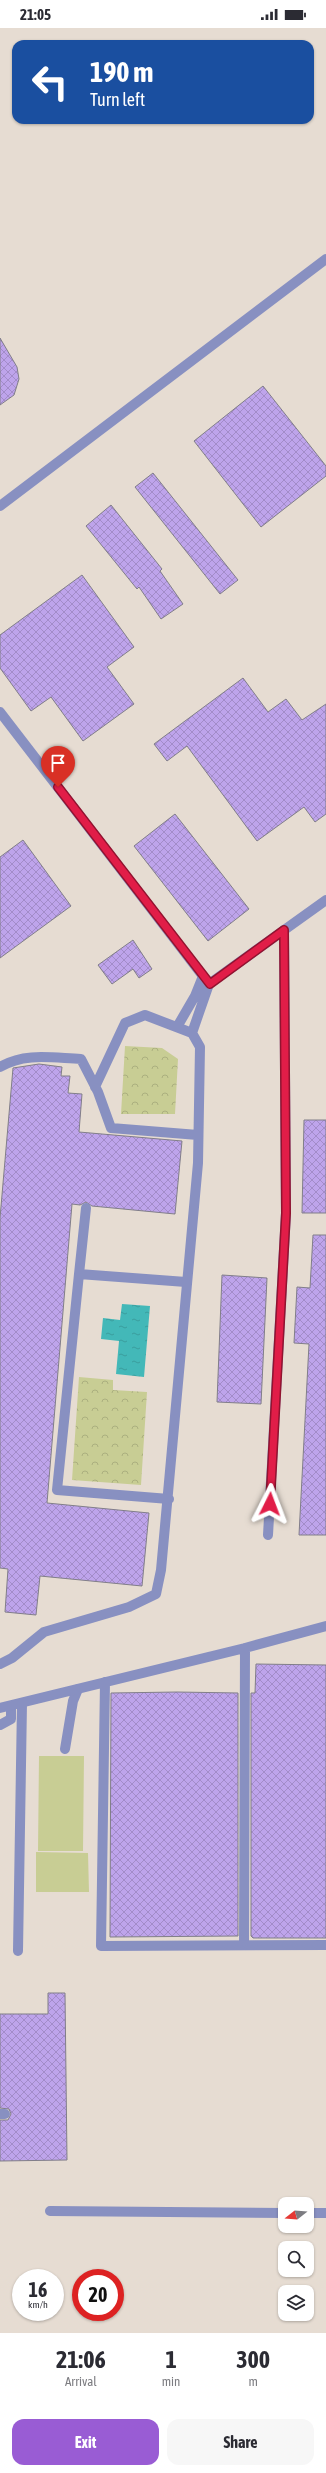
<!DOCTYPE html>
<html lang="en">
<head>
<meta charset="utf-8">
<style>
  body { margin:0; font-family:"Asap Condensed",sans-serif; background:#f7f7f7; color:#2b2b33; height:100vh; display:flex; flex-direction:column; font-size:15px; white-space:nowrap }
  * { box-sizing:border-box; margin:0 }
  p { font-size:13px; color:#7c7c81 }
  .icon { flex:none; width:22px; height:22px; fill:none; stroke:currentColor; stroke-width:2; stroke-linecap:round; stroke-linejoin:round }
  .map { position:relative; height:2305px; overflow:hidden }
  .drawer { display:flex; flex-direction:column; background:#fff; flex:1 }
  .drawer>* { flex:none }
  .top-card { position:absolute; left:12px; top:12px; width:302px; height:84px; border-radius:12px; box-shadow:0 1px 3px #0004; background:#1a4fa0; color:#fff; overflow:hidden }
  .needle { width:26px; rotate:253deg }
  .buttons { position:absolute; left:278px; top:2169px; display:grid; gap:8px }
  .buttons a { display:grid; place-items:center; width:36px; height:36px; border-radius:8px; background:#fff; box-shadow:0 1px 3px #0004; font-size:20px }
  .speed { position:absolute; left:12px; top:2241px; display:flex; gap:8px; font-size:20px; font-weight:700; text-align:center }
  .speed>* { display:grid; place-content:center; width:52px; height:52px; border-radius:50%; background:#fff; box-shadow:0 1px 3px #0004; line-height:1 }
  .speed small { font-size:10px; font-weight:400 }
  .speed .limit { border:6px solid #d22; background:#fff; color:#111 }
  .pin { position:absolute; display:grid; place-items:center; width:34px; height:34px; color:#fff; margin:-41px -17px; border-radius:50% 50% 50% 0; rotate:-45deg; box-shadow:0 0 4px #0007 }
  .pin .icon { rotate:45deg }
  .me { position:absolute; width:44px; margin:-22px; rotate:3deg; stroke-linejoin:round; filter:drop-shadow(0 0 3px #0008) }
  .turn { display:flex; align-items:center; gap:14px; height:84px; padding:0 12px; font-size:18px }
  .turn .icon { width:52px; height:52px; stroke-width:2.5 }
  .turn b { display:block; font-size:28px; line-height:34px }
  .eta { display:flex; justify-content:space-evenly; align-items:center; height:68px; text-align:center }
  .eta b { font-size:24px; font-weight:700; line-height:28px }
  .cta { display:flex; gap:8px; margin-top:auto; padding:8px 12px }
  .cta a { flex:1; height:46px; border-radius:12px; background:#995cd4; color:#fff; font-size:16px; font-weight:700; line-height:46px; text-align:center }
  .cta a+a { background:#f7f7f7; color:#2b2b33 }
  .status { display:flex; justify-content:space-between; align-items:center; height:28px; padding:0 20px; background:#fff; direction:ltr }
  .status svg { height:11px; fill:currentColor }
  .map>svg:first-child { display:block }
</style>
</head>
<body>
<div class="status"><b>21:05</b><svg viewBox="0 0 49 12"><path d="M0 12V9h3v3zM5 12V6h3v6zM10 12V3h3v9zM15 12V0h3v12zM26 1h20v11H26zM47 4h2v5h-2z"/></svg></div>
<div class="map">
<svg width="326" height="2305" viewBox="0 0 326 2305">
  <defs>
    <pattern id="park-crowns" width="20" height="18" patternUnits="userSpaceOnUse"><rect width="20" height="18" fill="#c8cd94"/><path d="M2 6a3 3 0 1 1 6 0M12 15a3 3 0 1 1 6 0" fill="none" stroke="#abaf7f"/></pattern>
    <pattern id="water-ripples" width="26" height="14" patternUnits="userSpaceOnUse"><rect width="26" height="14" fill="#43b8b8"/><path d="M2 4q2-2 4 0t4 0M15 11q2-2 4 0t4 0" fill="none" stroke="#3a9d9d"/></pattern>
    <pattern id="building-cross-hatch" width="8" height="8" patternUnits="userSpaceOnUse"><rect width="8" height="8" fill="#bea4eb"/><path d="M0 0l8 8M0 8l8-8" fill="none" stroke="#a38cc9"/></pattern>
  </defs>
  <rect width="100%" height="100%" fill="#e6dcd2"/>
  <path fill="#c8cd94" d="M39,1728h45l-1,95h-45z
    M36,1824l52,1 1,39h-53z"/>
  <path fill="url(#park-crowns)" d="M125,1018l37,2 16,11 -3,55h-54z
    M79,1349l34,3v10l34,2 -6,93 -69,-5z"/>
  <path fill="url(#water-ripples)" d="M122,1276l28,2 -6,71 -28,-3 3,-33 -18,-2 2,-21 17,2z"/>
  <path fill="url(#building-cross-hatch)" stroke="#817e89" d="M0,310l17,29 2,12 -5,16 -14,10z
    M263,358l63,80v10l-65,51 -67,-86z
    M153,445l85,107 -18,14 -85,-107z
    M111,477l51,64 -2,2 23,33 -22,15 -22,-32 -2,2 -51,-63z
    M82,547l52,72 -27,20 27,37 -51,37 -32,-44 -20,14 -31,-43v-33z
    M243,650l25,34 18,-13 16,21 24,-16v110l-11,8 -11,-15 -47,34 -70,-95 -20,15 -13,-17z
    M175,786l74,95 -41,32 -74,-95z
    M23,812l48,66 -71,52v-101z
    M133,912l19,29 -13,9 -6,-9 -21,15 -14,-19z
    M39,1036l23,3 -1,9h9l-2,17 14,1 -3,38 103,9 -7,73 -83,-8 -6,-4 -6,3 -8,-1 -25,299 102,10 -7,73 -102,-10 -4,39 -31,-3 3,-43 -8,-1v-350l13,-150z
    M304,1092h22v93h-24z
    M313,1207h13v300h-27l10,-191 -15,-1 3,-56 13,1z
    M222,1247l45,3 -6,126 -44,-2z
    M256,1636l70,1v273h-73l-2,-2v-243h4z
    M177,1664l61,1v243l-128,1 1,-244z
    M48,1965h17l2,167 -67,1v-41h8l3,-6 -2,-5 -9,-1v-94h48z"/>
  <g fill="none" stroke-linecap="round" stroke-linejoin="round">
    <path stroke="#8890c1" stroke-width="10" d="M177,999l18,-31 8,-20
      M192,1005l17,-49
      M0,1039c25,-15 53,-9 81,-8l17,33 13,36 87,7
      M79,1246l7,-66
      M169,1471l-112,-9 22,-216 107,8
      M268,1507l18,-322 -2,-283
      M0,1636l12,-6 32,-26 85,-25 27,-13 5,-24 37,-407 2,-116 -8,-14 -47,-18 -20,8 -30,64
      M0,1697l11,-6v-13
      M65,1721l8,-48 5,-12
      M50,2183l235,2
      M307,2185h19"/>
    <path stroke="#8890c1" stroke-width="10" d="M105,1654l-4,264 225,-1
      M0,1680l245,-60 81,-22
      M244,1917l1,-297
      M18,1923l4,-248
      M0,2086h5"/>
    <path stroke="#8890c1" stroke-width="10" d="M0,478l326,-247
      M0,684l209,272 117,-84"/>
  </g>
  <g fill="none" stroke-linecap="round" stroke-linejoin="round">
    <defs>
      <path id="route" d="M58,759l152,197 74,-54 2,283 -16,291"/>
    </defs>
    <use href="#route" stroke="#92132f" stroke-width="10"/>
    <use href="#route" stroke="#e11d48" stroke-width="7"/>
  </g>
</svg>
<div class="buttons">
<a><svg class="needle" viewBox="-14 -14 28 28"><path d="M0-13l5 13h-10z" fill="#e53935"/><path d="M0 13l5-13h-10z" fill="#7c7c81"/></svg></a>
<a><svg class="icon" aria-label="search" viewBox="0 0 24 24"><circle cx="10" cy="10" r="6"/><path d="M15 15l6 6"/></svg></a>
<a><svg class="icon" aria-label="layers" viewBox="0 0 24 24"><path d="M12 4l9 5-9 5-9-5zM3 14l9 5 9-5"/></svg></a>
</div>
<div class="speed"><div>16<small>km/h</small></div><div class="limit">20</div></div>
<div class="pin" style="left:58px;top:759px;background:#d93025"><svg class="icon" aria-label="arrive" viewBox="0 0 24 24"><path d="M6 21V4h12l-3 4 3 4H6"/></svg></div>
<svg class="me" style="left:270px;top:1476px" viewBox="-20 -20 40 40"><path d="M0-17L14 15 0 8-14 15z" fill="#e11d48" stroke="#fff" stroke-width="4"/></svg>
<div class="top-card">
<div class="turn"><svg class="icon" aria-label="left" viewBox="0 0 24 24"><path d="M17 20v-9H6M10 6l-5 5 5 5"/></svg><div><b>190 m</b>Turn left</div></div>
</div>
</div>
<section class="drawer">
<div class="eta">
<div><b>21:06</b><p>Arrival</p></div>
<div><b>1</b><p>min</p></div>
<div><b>300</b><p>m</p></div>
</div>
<div class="cta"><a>Exit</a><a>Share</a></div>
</section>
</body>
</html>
